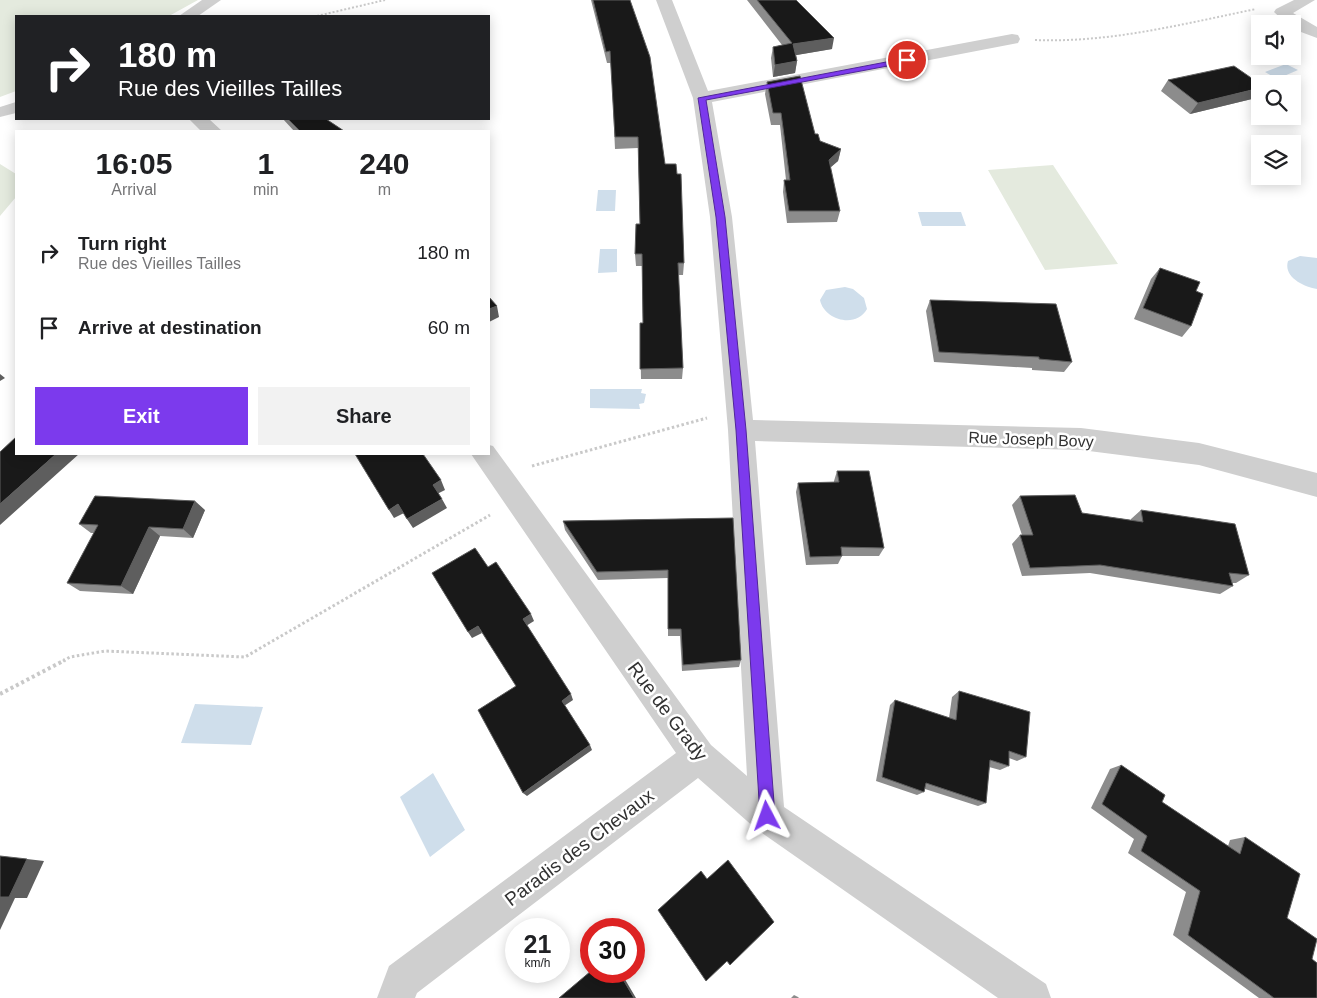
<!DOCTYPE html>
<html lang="en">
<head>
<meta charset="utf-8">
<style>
  body { margin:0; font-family:Arial,sans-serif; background:#f2f2f2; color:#202124; height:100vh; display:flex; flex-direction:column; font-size:19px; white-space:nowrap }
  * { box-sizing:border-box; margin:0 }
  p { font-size:16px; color:#757577 }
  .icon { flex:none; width:28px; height:28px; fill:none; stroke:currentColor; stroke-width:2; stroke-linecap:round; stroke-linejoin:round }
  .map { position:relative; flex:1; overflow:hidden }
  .details { position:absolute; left:15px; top:130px; width:475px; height:325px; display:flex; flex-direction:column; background:#fff; border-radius:0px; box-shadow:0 2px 12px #0003 }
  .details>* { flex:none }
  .top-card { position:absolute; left:15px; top:15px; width:475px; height:105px; border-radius:0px; box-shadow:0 2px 12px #0003; background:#202124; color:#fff; overflow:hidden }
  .controls { position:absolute; left:1251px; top:15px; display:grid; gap:10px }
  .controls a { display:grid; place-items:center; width:50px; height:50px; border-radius:0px; background:#fff; box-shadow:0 2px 12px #0003; font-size:25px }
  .speed { position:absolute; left:505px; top:918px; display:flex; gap:10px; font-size:25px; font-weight:700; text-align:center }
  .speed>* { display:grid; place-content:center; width:65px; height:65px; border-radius:50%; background:#fff; box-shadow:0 2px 12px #0003; line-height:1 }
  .speed small { font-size:12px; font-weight:400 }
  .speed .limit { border:8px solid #d22; background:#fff; color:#111 }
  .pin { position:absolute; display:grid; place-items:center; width:42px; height:42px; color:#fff; margin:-21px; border:2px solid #fff; border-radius:50%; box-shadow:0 1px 5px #0007 }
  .me { position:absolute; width:55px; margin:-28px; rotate:356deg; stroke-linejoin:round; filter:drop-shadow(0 0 4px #0008) }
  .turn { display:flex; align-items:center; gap:18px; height:105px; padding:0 20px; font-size:22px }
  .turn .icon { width:65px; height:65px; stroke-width:2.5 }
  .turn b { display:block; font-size:35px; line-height:42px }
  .eta { display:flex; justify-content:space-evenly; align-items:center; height:85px; text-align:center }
  .eta b { font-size:30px; font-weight:700; line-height:35px }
  .button { display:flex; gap:10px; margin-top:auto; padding:10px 20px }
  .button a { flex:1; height:58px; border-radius:0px; background:#7c3aed; color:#fff; font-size:20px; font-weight:700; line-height:58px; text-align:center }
  .button a+a { background:#f2f2f2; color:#202124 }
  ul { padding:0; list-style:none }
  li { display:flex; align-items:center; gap:15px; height:75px; padding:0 20px }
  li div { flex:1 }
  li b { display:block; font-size:19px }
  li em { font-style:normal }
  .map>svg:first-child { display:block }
</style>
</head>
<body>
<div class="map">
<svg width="1317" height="998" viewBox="0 0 1317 998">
  <rect width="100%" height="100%" fill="#fff"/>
  <path fill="#e4eade" d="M0,0h198l-29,16h-153v75l-16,6z
    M0,164l16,10v23l-16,19z
    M1053,165l65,99 -73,6 -57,-100z"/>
  <path fill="#cfdeeb" d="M1286,64l12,6 -21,9 -12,-7z
    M598,190h18l-1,21h-19z
    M918,212h43l5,14h-44z
    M600,249h17v23l-19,1z
    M1300,256l17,2v31c-13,-2 -34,-12 -29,-28z
    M845,287l8,2 11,9 3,11c-11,20 -43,11 -47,-9l6,-10z
    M590,389h52l-1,4 5,1 -2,9 -5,1 1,5 -50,-1z
    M195,704l68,3 -12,38 -70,-2z
    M433,773l32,57 -35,27 -30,-60z"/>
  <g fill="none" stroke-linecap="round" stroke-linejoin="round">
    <path stroke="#c9c9c9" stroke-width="2" stroke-dasharray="2 2" stroke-linecap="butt" d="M317,16l68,-16
      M1035,40c75,3 148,-16 221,-31"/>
    <path stroke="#c9c9c9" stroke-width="3" stroke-dasharray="2.5 2.5" stroke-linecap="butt" d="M532,466l175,-48
      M63,661l7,-4 35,-6 140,6 245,-142"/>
    <path stroke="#c9c9c9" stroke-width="4" stroke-dasharray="3 3" stroke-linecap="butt" d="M0,694l65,-34"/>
    <path fill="#cfcfcf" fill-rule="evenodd" d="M202,0h19l-23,16h-19z
      M656,0h16l36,91 304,-57 6,1 2,4 -2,4 -306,59 20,115 21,203 328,8 118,15 118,30v24l-118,-32 -118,-15 -326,-9 29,366 262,177 5,14h-53l-243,-170 -57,-50 -281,215 -2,5h-38l12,-32 287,-213 -205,-299h18v-9l4,1 218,299 36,31 -19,-346 -18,-213 -17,-119z
      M1294,0h21l-22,13 24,14v11l-24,-9 -1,-5h-5l-13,-12 2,-3z
      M16,102v11l-16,4v-10z
      M189,119h20l13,12h-21z"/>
  </g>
  <path fill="#8c8c8c" d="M591,0h39l35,164 19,99 -1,12h-5l5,93 -1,11h-41l-1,-56h3l-1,-57h-6l-1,-12 5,-30 -2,-76 -23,1 -4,-86h-4z
    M747,0h49l36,49 -36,6 1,6 -2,12 -22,4 -2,-19 2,-11 9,-2z
    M1168,80l88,18 -66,16 -29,-23z
    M767,82l53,59 21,8 -3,12 -8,7 10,43 -3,11 -50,1 -4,-31 1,-12h2l-6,-55h-9l-6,-31z
    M283,119h43l18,12h-50z
    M1160,268l36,23 -5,35 -9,11 -48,-18 17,-40z
    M930,300l142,62 -8,10 -32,-2v-2l-98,-6 -8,-51z
    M837,471l47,77 -5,8h-37l-4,8 -32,1 -10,-73 2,-9 36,-1v-1z
    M1020,496l62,17 49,7v-1l10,-9 108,65 -13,8h-4l1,3 -13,8 -130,-21 -68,3 -10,-32 8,-9h2l-10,-30z
    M205,510l-12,28 -33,-2 -27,58 -53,-3 -13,-8 27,-50h-3l-12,-9z
    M733,518l8,142 -2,7 -57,4 -2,-35h-12v-58l-70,2 -33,-50 -2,-9z
    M959,691l67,66 -9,4 -8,-3v8l-9,4 -11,-3 -3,36 -8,3 -53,-17 -1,3 -7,3 -41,-14 14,-76 5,-5 54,18 3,-21z
    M1121,765l41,37 66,44 2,-6 15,-3 42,81 25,41 5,39h-58l-86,-63 13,-43 -58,-39 6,-14 -43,-31 19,-39z
    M794,995l4,2 1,1h-8z"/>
  <path fill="#5e5e5e" d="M834,38l-2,11 -41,7 2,-12z
    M797,61l-2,12 -22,4 2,-12z
    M1260,88v5l-4,5 -66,16 8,-11z
    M841,149l-3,12 -12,10 3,-11z
    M497,306l2,11 -10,5v-13z
    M0,374l5,4 -5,3z
    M56,454h23l-79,71v-21z
    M441,480l4,10 -8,4 -4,-9z
    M442,499l5,9 -34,20 -6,-9z
    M195,501l10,9 -12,28 -10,-9z
    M398,504l6,9 -10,5 -5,-8z
    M149,527l11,9 -27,58 -12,-8z
    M531,614l3,7 -8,5 -3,-7z
    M478,626l4,7 -10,5 -4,-6z
    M571,694l2,6 -9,6 -2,-5z
    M590,745l2,5 -65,46 -4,-3z
    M27,859l17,2 -17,37h-12l-15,32v-33z
    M618,971h2l16,27h-2z"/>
  <path fill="#191919" stroke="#5e5e5e" d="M593,0h37l20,57 15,107h11l1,10h4l3,89h-6l5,105 -43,1v-46h3l-1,-69h-7l1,-30h4l-2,-87h-23l-5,-86 -4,1z
    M757,0h39l38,38 -41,6 4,17 -22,4 -2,-18 19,-4z
    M1234,66l26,18v4l-62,15 -30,-23z
    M800,76l15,58h3l2,7 21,8 -12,11 11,51h-51l-5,-31h6l-9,-67h-8l-6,-31z
    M288,119h38l18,12h-44z
    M1160,268l40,14 -4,9 7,3 -12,32 -48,-18z
    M489,297l8,9 -8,3z
    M930,300l126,4 16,58 -33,-3v-2l-100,-5z
    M16,437v17h40l-56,50v-52z
    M355,454h68l18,26 -8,5 9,14 -35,20 -9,-15 -9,6z
    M837,471h32l15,77 -43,-1 1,9 -32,1 -12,-74 41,-1z
    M1075,495l7,18 61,9 -2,-12 94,14 14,51 -20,-2 4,13 -133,-21 -70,3 -10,-33h13l-13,-39z
    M95,496l100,5 -12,28 -34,-2 -28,59 -54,-3 31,-58 -19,-1z
    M733,518l8,142 -58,5 -2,-36h-13v-59l-71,2 -34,-51z
    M475,548l13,19 8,-5 35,52 -8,5 48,75 -9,7 28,44 -67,48 -45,-83 38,-24 -38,-60 -10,6 -36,-59z
    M959,691l71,21 -4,45 -17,-6v15l-19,-6 -4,43 -60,-20 -2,9 -42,-15 13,-77 61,20z
    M1121,765l44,30 -3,7 78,52 5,-17 55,37 -13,44 30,21 -5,20 5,4v35h-43l-86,-63 12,-44 -59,-40 6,-15 -45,-32z
    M0,856l27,3 -18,38h-9z
    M728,860l46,62 -44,43 -3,-4 -21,20 -48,-71 43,-39 6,8z
    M591,971h27l16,27h-75z"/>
  <path fill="#7c3aed" stroke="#51269a" d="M907,58l2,4 -203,38 19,117 21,213 29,386 -3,5 -5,3 -5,-3 -2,-5 -24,-386 -20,-213 -18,-119z"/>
  <g text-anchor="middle" stroke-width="5" stroke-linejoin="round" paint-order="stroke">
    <g font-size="16" fill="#323232" stroke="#fff">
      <text transform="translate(1031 439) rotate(2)" y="6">Rue Joseph Bovy</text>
    </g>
    <g font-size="19" fill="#323232" stroke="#fff">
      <text transform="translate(668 711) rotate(53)" y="7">Rue de Grady</text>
      <text transform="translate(579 847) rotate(-37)" y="7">Paradis des Chevaux</text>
    </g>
  </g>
</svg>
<div class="controls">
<a><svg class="icon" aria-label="sound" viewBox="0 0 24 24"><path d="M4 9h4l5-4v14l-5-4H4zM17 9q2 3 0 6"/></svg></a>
<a><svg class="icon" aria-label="search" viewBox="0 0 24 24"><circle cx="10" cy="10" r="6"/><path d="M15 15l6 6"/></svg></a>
<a><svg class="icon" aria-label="layers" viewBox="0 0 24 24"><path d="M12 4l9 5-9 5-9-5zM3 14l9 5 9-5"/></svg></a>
</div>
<div class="speed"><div>21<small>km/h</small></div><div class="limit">30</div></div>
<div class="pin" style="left:907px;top:60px;background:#d93025"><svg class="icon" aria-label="arrive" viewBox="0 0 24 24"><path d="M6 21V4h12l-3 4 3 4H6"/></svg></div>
<svg class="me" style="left:767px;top:816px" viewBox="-20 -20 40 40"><path d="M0-17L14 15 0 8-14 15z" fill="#7c3aed" stroke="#fff" stroke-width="4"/></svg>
<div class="top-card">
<div class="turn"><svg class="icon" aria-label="right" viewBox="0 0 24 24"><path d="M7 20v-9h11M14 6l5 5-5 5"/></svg><div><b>180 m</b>Rue des Vieilles Tailles</div></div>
</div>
<section class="details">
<div class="eta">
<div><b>16:05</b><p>Arrival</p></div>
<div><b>1</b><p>min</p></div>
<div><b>240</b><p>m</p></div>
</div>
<ul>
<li><svg class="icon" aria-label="right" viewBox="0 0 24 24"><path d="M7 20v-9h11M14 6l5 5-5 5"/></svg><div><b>Turn right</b><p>Rue des Vieilles Tailles</p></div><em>180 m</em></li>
<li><svg class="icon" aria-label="arrive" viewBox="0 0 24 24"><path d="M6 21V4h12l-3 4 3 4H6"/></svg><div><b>Arrive at destination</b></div><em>60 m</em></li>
</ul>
<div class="button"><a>Exit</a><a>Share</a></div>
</section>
</div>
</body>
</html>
